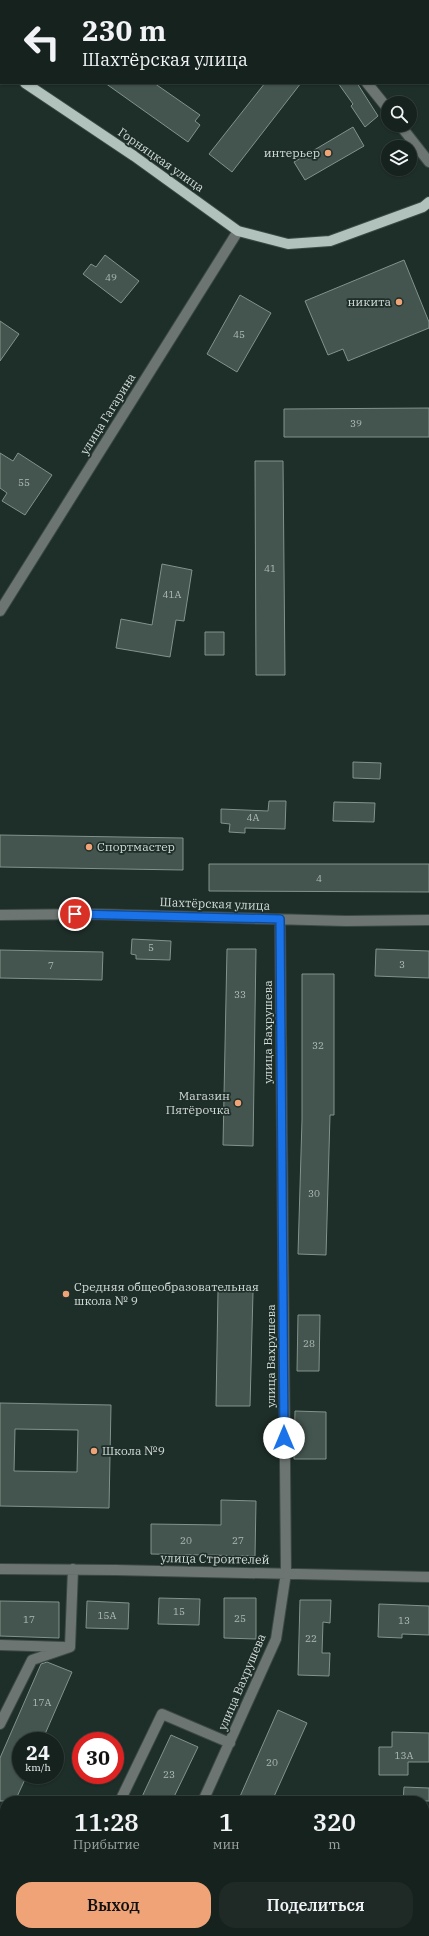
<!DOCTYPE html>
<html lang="ru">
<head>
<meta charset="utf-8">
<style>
  body { margin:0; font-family:"IBM Plex Serif",serif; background:#1f2a27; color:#f1f3f6; height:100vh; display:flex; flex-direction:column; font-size:15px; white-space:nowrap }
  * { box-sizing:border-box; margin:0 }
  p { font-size:13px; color:#9ea4a4 }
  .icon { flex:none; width:22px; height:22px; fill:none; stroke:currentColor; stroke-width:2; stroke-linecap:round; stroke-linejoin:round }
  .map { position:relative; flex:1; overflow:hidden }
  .sheet { position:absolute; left:0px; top:1796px; width:429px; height:140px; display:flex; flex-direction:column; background:#16221e; border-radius:16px 16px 0 0; box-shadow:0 1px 3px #0004,0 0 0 1px #353f3c }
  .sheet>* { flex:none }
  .guide { position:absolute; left:0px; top:0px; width:429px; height:84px; box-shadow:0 1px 3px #0004,0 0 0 1px #353f3c; background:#16221e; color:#f1f3f6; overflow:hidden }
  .controls { position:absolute; left:381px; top:96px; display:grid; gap:8px }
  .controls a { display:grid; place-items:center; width:36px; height:36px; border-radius:50%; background:#16221e; box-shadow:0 1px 3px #0004,0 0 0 1px #353f3c; font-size:20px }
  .speed { position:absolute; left:12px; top:1732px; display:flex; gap:8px; font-size:20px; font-weight:700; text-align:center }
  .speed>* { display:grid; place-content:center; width:52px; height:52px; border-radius:50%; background:#16221e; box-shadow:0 1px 3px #0004,0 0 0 1px #353f3c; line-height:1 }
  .speed small { font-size:10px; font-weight:400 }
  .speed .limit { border:6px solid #d22; background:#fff; color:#111 }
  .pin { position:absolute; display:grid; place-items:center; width:34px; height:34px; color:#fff; margin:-17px; border:2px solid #fff; border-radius:50%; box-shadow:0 1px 4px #0007 }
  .me { position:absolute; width:44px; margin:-22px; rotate:0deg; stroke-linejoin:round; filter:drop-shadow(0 0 3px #0008) }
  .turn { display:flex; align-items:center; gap:14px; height:84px; padding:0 16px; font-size:18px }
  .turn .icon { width:52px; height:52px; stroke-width:2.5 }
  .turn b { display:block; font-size:28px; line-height:34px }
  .eta { display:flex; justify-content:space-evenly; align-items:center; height:68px; text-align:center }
  .eta b { font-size:24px; font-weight:600; line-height:28px }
  .cta { display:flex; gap:8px; margin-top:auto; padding:8px 16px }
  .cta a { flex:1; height:46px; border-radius:16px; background:#efa377; color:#111; font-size:16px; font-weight:600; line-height:46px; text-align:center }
  .cta a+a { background:#1f2a27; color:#f1f3f6 }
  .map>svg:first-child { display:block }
</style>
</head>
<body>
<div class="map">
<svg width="429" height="1936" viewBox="0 0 429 1936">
  <rect width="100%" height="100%" fill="#1e2e28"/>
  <path fill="#44544e" stroke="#81938c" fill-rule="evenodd" d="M105,83h49l46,32 -5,6 5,4 -12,17z
    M265,83h36l-69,89 -23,-18z
    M338,83h19l21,33 -13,11 -14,-21 2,-2z
    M353,127l11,19 -59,34 -11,-18z
    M105,255l34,26 -18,22 -38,-29 8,-10 5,3z
    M404,260l25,62v6l-81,33 -5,-12 -15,6 -23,-54z
    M240,295l31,18 -34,59 -30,-18z
    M0,321l19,13 -19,27z
    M429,408v29h-145v-28z
    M0,453l13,8 5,-8 34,22 -27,40 -23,-14 5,-8 -7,-5z
    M255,461h28l2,214h-29z
    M162,564l30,6 -8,51 -8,-1 -6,37 -54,-9 5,-29 31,6z
    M205,632h19v23h-19z
    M353,762l28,1 -1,16 -27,-1z
    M269,801h17l-1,28 -40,-1v5l-16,-1 1,-8 -9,-1v-14l47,2z
    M334,802l41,1 -1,19 -41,-1z
    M0,835l183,3v32l-183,-3z
    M209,864h220v28l-220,-1z
    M132,939l39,2 -1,19 -34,-1v-4l-5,-1z
    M227,949h29l-3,197 -30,-1z
    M376,949l53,2v27l-54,-2z
    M0,950l103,2 -1,28 -102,-2z
    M302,974h32v141h-4l-4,140 -28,-1 4,-134z
    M218,1291l35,1 -3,114h-34z
    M298,1315h22l-1,56h-22z
    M0,1403l111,2 -2,103 -109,-2zM15,1429l63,1 -1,42 -63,-1z
    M295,1411l31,1v47h-32z
    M221,1500l35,1 -1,55 -104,-2v-30l70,1z
    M159,1598l41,1 -1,26 -41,-1z
    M224,1598h32v41l-32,-1z
    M300,1600h31l-1,23 -7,-1 -1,31h8l-1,23 -31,-1z
    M0,1601l59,1v36l-59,-2z
    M87,1601l42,2 -1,26 -42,-1z
    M379,1604l50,2v29l-27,-1v4l-24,-1z
    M47,1662l25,10 -30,69h-21v34h6l-12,26h-15v-43l41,-94z
    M278,1710l29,13 -35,78h-34z
    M392,1732l37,1v29h-21v13h-29v-28h13z
    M171,1735l27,12 -26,54h-32z
    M404,1787l25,1v13h-26z"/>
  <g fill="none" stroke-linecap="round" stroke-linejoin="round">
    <defs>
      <path id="minor" d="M300,0l1,1
        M367,83l21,26
        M400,125l29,37
        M0,611l238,-380
        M0,915l90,-1 256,7 83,-1
        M0,1569l115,1 314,7
        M0,1645l64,2
        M0,1724l32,-64 38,-13 3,-78
        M120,1801l42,-87 68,29
        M203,1801l73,-162 10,-66 -6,-654
        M0,1828l5,-1
        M0,1904l5,3
        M57,1931l11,5
        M141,1936l2,-5"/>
      <path id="major" d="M0,66l1,1
        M25,83l109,73 104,75 50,13 42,-3 93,-34 6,-5"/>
    </defs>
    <use href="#minor" stroke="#3b4a44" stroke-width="12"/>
    <use href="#major" stroke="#3b4a44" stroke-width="12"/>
    <use href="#minor" stroke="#6d7572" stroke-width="10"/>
    <use href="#major" stroke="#b1c1bb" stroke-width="10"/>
  </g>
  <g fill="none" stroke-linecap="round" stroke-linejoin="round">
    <defs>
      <path id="route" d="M75,914l205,5 4,519"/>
    </defs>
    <use href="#route" stroke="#114b97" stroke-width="10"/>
    <use href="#route" stroke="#1a73e8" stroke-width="7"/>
  </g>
  <g fill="#efa377" stroke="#1e2e28" stroke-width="1.5">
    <circle cx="328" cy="153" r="4"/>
    <circle cx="399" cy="302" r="4"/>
    <circle cx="89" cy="847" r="4"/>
    <circle cx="238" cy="1103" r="4"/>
    <circle cx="66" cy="1294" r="4"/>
    <circle cx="94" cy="1451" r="4"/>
  </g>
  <g text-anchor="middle" stroke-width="3.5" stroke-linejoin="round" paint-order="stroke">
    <g font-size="10" fill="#afbab6">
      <text x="111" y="281">49</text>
      <text x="239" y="338">45</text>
      <text x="356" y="427">39</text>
      <text x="24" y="486">55</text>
      <text x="270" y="572">41</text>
      <text x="172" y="598">41А</text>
      <text x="253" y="821">4А</text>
      <text x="319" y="882">4</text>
      <text x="151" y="951">5</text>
      <text x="402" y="968">3</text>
      <text x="51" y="969">7</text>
      <text x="240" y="998">33</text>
      <text x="318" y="1049">32</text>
      <text x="314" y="1197">30</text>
      <text x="309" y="1347">28</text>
      <text x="186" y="1544">20</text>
      <text x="238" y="1544">27</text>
      <text x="179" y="1615">15</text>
      <text x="107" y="1619">15А</text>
      <text x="240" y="1622">25</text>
      <text x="29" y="1623">17</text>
      <text x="404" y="1624">13</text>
      <text x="311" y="1642">22</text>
      <text x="42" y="1706">17А</text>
      <text x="404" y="1759">13А</text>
      <text x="272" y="1766">20</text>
      <text x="169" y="1778">23</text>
    </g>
    <g font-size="12" fill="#d3dcd9" stroke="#1e2e28" text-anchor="end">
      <text x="320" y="157">интерьер</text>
      <text x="391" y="306">никита</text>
      <text x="97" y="851" text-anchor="start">Спортмастер</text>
      <text x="230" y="1100">Магазин<tspan x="230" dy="14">Пятёрочка</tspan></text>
      <text x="74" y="1291" text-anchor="start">Средняя общеобразовательная<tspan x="74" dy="14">школа № 9</tspan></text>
      <text x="102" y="1455" text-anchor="start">Школа №9</text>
    </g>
    <g font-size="12" fill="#d3dcd9" stroke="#1e2e28">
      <text transform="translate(161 160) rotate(35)" y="4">Горняцкая улица</text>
      <text transform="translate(108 414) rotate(-58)" y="4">улица Гагарина</text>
      <text transform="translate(215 904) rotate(2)" y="4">Шахтёрская улица</text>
      <text transform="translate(268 1032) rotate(-90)" y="4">улица Вахрушева</text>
      <text transform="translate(271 1356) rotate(-90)" y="4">улица Вахрушева</text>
      <text transform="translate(215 1559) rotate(1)" y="4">улица Строителей</text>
      <text transform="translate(242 1682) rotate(-67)" y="4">улица Вахрушева</text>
    </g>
  </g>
</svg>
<div class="controls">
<a><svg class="icon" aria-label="search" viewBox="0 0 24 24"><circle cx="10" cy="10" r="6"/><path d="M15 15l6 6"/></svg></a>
<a><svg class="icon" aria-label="layers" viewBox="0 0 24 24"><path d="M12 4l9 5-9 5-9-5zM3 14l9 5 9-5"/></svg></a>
</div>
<div class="speed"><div>24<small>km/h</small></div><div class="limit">30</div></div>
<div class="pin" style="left:75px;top:914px;background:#d93025"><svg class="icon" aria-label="arrive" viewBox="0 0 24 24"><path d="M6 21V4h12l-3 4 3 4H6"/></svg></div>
<svg class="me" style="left:284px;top:1438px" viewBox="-20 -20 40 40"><circle r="19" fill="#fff"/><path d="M0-13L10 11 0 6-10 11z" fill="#1a73e8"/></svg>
<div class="guide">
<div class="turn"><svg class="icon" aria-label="left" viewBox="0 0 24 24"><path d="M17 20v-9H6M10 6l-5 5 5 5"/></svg><div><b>230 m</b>Шахтёрская улица</div></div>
</div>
<section class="sheet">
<div class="eta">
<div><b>11:28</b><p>Прибытие</p></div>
<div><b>1</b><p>мин</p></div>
<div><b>320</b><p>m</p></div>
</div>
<div class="cta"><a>Выход</a><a>Поделиться</a></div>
</section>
</div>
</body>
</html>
